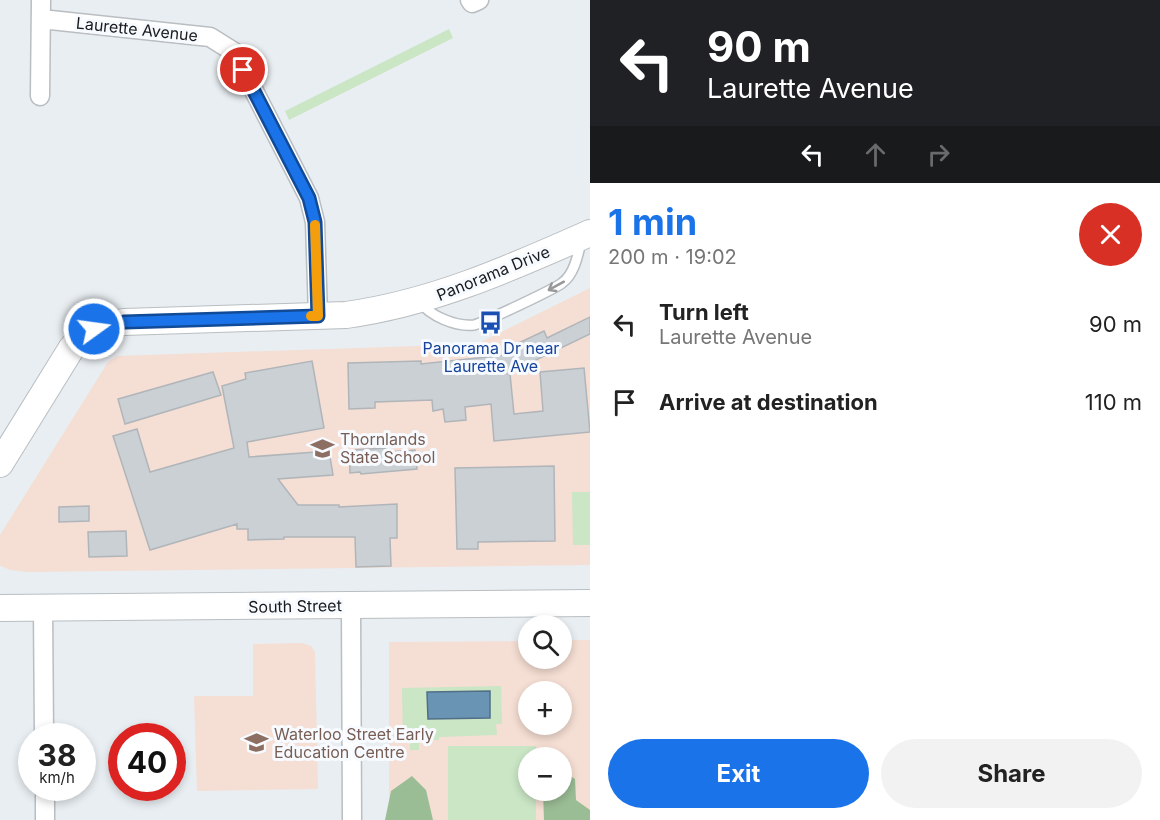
<!DOCTYPE html>
<html lang="en">
<head>
<meta charset="utf-8">
<style>
  body { margin:0; font-family:Inter,sans-serif; background:#f2f2f2; color:#222; height:100vh; display:flex; flex-direction:column; font-size:22px; white-space:nowrap }
  * { box-sizing:border-box; margin:0 }
  p { font-size:20px; color:#767676 }
  .icon { flex:none; width:33px; height:33px; fill:none; stroke:currentColor; stroke-width:2; stroke-linecap:round; stroke-linejoin:round }
  .map { position:relative; flex:1; overflow:hidden }
  .side { display:flex; flex-direction:column; background:#fff; width:570px }
  .side>* { flex:none }
  .banner { background:#202124; color:#fff; overflow:hidden }
  .buttons { position:absolute; left:518px; top:615px; display:grid; gap:12px }
  .buttons a { display:grid; place-items:center; width:54px; height:54px; border-radius:50%; background:#fff; box-shadow:0 3px 9px #0003; font-size:30px }
  .speed { position:absolute; left:18px; top:723px; display:flex; gap:12px; font-size:30px; font-weight:700; text-align:center }
  .speed>* { display:grid; place-content:center; width:78px; height:78px; border-radius:50%; background:#fff; box-shadow:0 3px 9px #0003; line-height:1 }
  .speed small { font-size:15px; font-weight:400 }
  .speed .limit { border:9px solid #d22; background:#fff; color:#111 }
  .pin { position:absolute; display:grid; place-items:center; width:51px; height:51px; color:#fff; margin:-26px; border:3px solid #fff; border-radius:50%; box-shadow:0 2px 6px #0007 }
  .me { position:absolute; width:66px; margin:-33px; rotate:76deg; stroke-linejoin:round; filter:drop-shadow(0 0 4px #0008) }
  .turn { display:flex; align-items:center; gap:21px; height:126px; padding:0 18px; font-size:27px }
  .turn .icon { width:78px; height:78px; stroke-width:2.5 }
  .turn b { display:block; font-size:42px; line-height:51px }
  .lanes { display:flex; align-items:center; height:57px; padding:0 18px; background:#0003; justify-content:center; gap:30px; direction:ltr }
  .lanes .off { opacity:.35 }
  .round { display:grid; place-items:center; flex:none; width:63px; height:63px; border-radius:32px; background:#f2f2f2 }
  .head { display:flex; align-items:center; justify-content:space-between; height:102px; padding:0 18px }
  h1 { font-size:36px; font-weight:700; line-height:45px; color:#1a73e8 }
  .primary-button { display:flex; gap:12px; margin-top:auto; padding:12px 18px }
  .primary-button a { flex:1; height:69px; border-radius:36px; background:#1a73e8; color:#fff; font-size:24px; font-weight:700; line-height:69px; text-align:center }
  .primary-button a+a { background:#f2f2f2; color:#222 }
  ul { padding:0; list-style:none }
  li { display:flex; align-items:center; gap:18px; height:78px; padding:0 18px }
  li div { flex:1 }
  li b { display:block; font-size:22px }
  li em { font-style:normal }
  main { display:flex; flex:1; min-height:0 }
  .map>svg:first-child { display:block }
</style>
</head>
<body>
<main>
<div class="map">
<svg width="590" height="820" viewBox="0 0 590 820">
  <rect width="100%" height="100%" fill="#e9eef2"/>
  <path fill="#f5ded3" fill-rule="evenodd" d="M590,288v277l-563,7 -16,-2 -11,-4v-31l108,-173 9,-6 360,-12z
    M561,640h29v180h-201v-178l139,-1v17h33zM528,692h33v32h-33zM528,758h33v32h-33z
    M302,643l9,3 4,6 3,137 -121,2 -3,-95h59v-52z"/>
  <path fill="#cae6c5" d="M449,29l4,9 -164,82 -4,-9z
    M572,492h18v53h-17z
    M501,686l1,38h-6l1,11 -58,2v3h-20v10h-9v-10h-7l-1,-52z
    M448,746h88v11l-8,1v32l8,1v29h-88z"/>
  <path fill="#9bbd95" d="M561,770l14,9 1,21 14,10v10h-46l-1,-29 18,-1z
    M412,776l14,14 7,30h-48l6,-29z"/>
  <path fill="#6a94b4" stroke="#516f86" stroke-width="1.5" d="M490,691v27l-62,1 -1,-27z"/>
  <path fill="#cbd0d4" stroke="#b0b5b9" stroke-width="1.5" d="M590,317v17l-83,40h3l4,40 29,-3 -3,-39 44,-4 6,64 -96,9 -3,-37 -26,3 1,13 -21,2 -2,-13 -10,2 -1,-11 -57,2v6l-26,1 -1,-46 73,-2v3l93,-10 -4,-7 34,-16 3,7z
    M312,361l12,67 -77,14 2,15 80,-6 4,24 -55,4 20,26h41v2l58,-3v34h-7l1,28 -35,1 -1,-30h-71v2l-36,1v-11h-11v-5l-87,26 -37,-114 24,-7 13,43 84,-24 -12,-62 24,-7 -1,-6z
    M213,372l8,23 -96,29 -7,-25z
    M388,448l1,4 26,-2 2,19 -56,5 -1,-2 -10,1 -1,-23z
    M554,466l1,75 -77,1v7h-21l-2,-81z
    M89,506v15l-30,1v-15z
    M126,531l1,25 -38,1 -1,-25z"/>
  <g fill="none" stroke-linecap="round" stroke-linejoin="round">
    <defs>
      <path id="lane" d="M420,302c10,14 36,25 54,23 6,-1 81,-36 88,-42 12,-8 16,-28 19,-41"/>
      <path id="street" d="M470,0l2,3 7,-3
        M41,19l169,18 24,15 75,146 6,24 3,94
        M40,96l1,-96
        M351,606l1,214
        M43,609l1,127
        M45,788v32"/>
      <path id="secondary" d="M0,464l71,-115c14,-18 31,-24 53,-27l222,-7c87,-12 165,-47 244,-82
        M0,608l590,-5"/>
    </defs>
    <use href="#lane" stroke="#b9bec2" stroke-width="12"/>
    <use href="#street" stroke="#b9bec2" stroke-width="21"/>
    <use href="#secondary" stroke="#b9bec2" stroke-width="28"/>
    <use href="#lane" stroke="#fff" stroke-width="9"/>
    <use href="#street" stroke="#fff" stroke-width="18"/>
    <use href="#secondary" stroke="#fff" stroke-width="26"/>
  </g>
  <defs><path id="oneway-shaft" d="M-6 0H5M1.5-3L5.5 0L1.5 3" fill="none" stroke-width="1.6" stroke-linecap="round" stroke-linejoin="round" transform="scale(1.5)"/></defs>
  <use stroke="#979899" href="#oneway-shaft" transform="translate(556 286) rotate(151)"/>
  <g fill="none" stroke-linecap="round" stroke-linejoin="round">
    <defs>
      <path id="route" d="M94,329l30,-7 194,-6 -3,-94 -6,-24 -66,-128"/>
    </defs>
    <use href="#route" stroke="#114b97" stroke-width="15"/>
    <use href="#route" stroke="#1a73e8" stroke-width="10"/>
    <path stroke="#f59e0b" stroke-width="10" d="M311,316h7l-3,-91"/>
  </g>
  <defs>
    <symbol id="bus-bare" viewBox="-9 -9 18 18"><path d="M-5-6H5V4H4V6H2V4H-2V6H-4V4H-5ZM-3.5-4V0h7V-4ZM-3.5 1.2v1.5H-2V1.2ZM2 1.2v1.5H3.5V1.2Z" fill="#1a4fb4" stroke="#f7fbff" stroke-width="2.5" paint-order="stroke"/></symbol>
    <symbol id="school-bare" viewBox="-9 -9 18 18"><path d="M0-5L7-2L0 1L-7-2ZM-4 1L0 2.5L4 1V4Q0 6-4 4Z" fill="#8d6e63" stroke="#f7fbff" stroke-width="2.5" paint-order="stroke"/></symbol>
  </defs>
  <g fill-rule="evenodd">
    <use href="#bus-bare" x="474" y="306" width="33" height="33"/>
    <use href="#school-bare" x="306" y="432" width="33" height="33"/>
    <use href="#school-bare" x="240" y="726" width="33" height="33"/>
  </g>
  <g text-anchor="middle" stroke-width="6" stroke-linejoin="round" paint-order="stroke">
    <g font-size="16" fill="#181a1c" stroke="#f7fbff">
      <text transform="translate(137 29) rotate(6)" y="6">Laurette Avenue</text>
      <text transform="translate(493 273) rotate(-22)" y="6">Panorama Drive</text>
      <text transform="translate(295 606) rotate(-1)" y="6">South Street</text>
    </g>
    <g font-size="16" fill="#164399" stroke="#f7fbff">
      <text x="491" y="354">Panorama Dr near<tspan x="491" dy="18">Laurette Ave</tspan></text>
    </g>
    <g font-size="16" fill="#785e54" stroke="#f7fbff" text-anchor="start">
      <text x="340" y="445">Thornlands<tspan x="340" dy="18">State School</tspan></text>
      <text x="274" y="740">Waterloo Street Early<tspan x="274" dy="18">Education Centre</tspan></text>
    </g>
  </g>
</svg>
<div class="buttons">
<a><svg class="icon" aria-label="search" viewBox="0 0 24 24"><circle cx="10" cy="10" r="6"/><path d="M15 15l6 6"/></svg></a>
<a>+</a>
<a>−</a>
</div>
<div class="speed"><div>38<small>km/h</small></div><div class="limit">40</div></div>
<div class="pin" style="left:243px;top:70px;background:#d93025"><svg class="icon" aria-label="arrive" viewBox="0 0 24 24"><path d="M6 21V4h12l-3 4 3 4H6"/></svg></div>
<svg class="me" style="left:94px;top:329px" viewBox="-20 -20 40 40"><circle r="17" fill="#1a73e8" stroke="#fff" stroke-width="3"/><path d="M0-11L8 9 0 5-8 9z" fill="#fff"/></svg>
</div>
<section class="side">
<div class="banner">
<div class="turn"><svg class="icon" aria-label="left" viewBox="0 0 24 24"><path d="M17 20v-9H6M10 6l-5 5 5 5"/></svg><div><b>90 m</b>Laurette Avenue</div></div>
<div class="lanes"><svg class="icon" aria-label="left" viewBox="0 0 24 24"><path d="M17 20v-9H6M10 6l-5 5 5 5"/></svg><svg class="icon off" aria-label="ahead" viewBox="0 0 24 24"><path d="M12 20V5M6 11l6-6 6 6"/></svg><svg class="icon off" aria-label="right" viewBox="0 0 24 24"><path d="M7 20v-9h11M14 6l5 5-5 5"/></svg></div>
</div>
<div class="head"><div><h1>1 min</h1><p>200 m · 19:02</p></div><a class="round" style="background:#d93025;color:#fff"><svg class="icon" aria-label="close" viewBox="0 0 24 24"><path d="M6 6l12 12M18 6L6 18"/></svg></a></div>
<ul>
<li><svg class="icon" aria-label="left" viewBox="0 0 24 24"><path d="M17 20v-9H6M10 6l-5 5 5 5"/></svg><div><b>Turn left</b><p>Laurette Avenue</p></div><em>90 m</em></li>
<li><svg class="icon" aria-label="arrive" viewBox="0 0 24 24"><path d="M6 21V4h12l-3 4 3 4H6"/></svg><div><b>Arrive at destination</b></div><em>110 m</em></li>
</ul>
<div class="primary-button"><a>Exit</a><a>Share</a></div>
</section>
</main>
</body>
</html>
